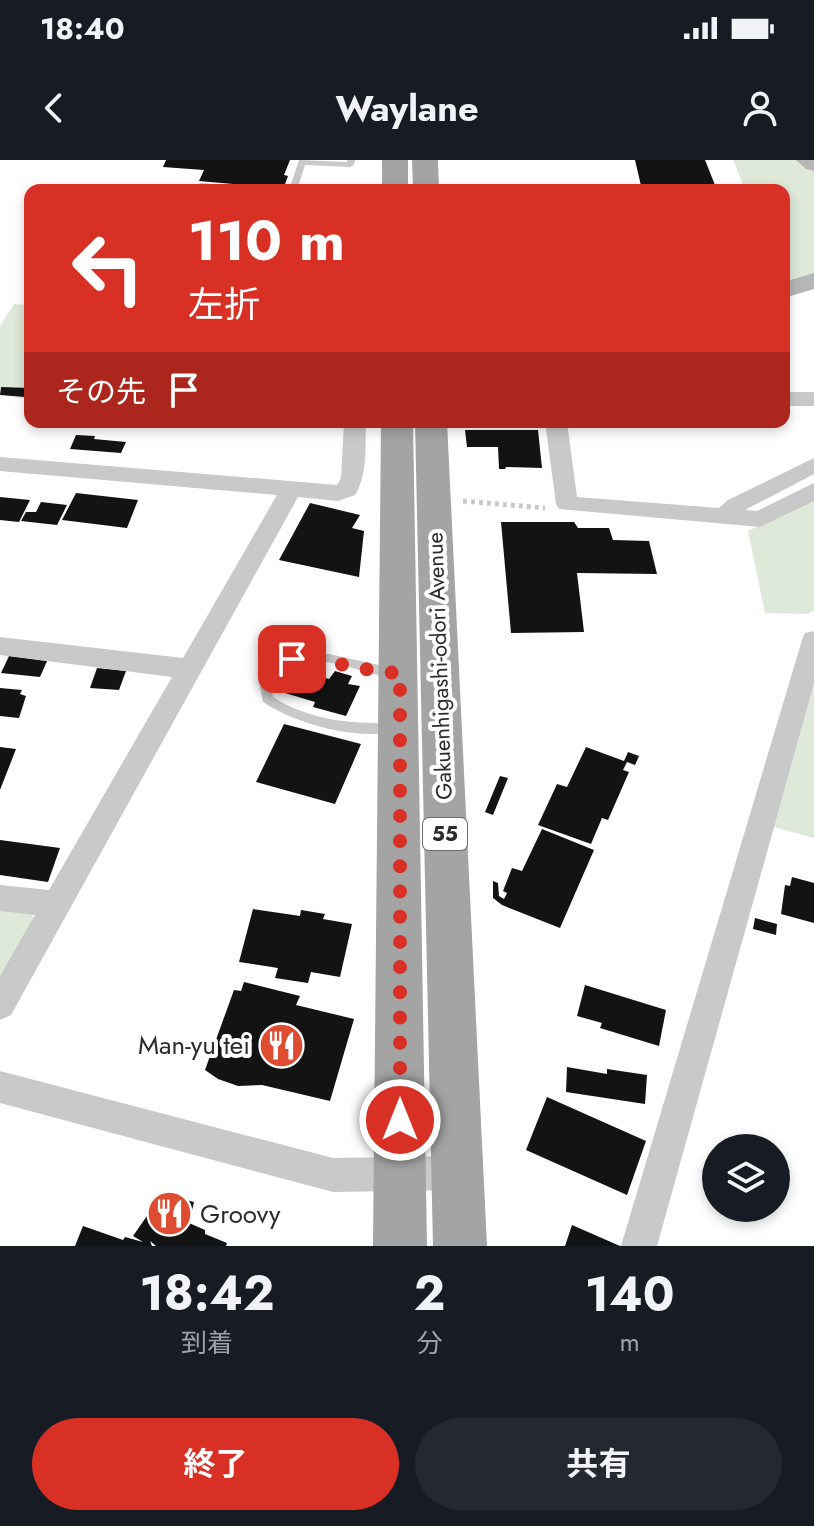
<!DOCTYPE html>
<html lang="ja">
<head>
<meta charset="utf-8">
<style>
  body { margin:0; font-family:Jost,"Noto Sans JP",sans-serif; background:#242831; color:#f1f3f6; height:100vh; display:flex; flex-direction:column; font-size:30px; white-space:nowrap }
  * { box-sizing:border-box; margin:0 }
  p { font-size:26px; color:#9ea1a6 }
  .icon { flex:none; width:44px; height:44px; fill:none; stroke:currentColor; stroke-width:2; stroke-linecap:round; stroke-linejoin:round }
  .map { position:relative; height:1086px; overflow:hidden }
  .details { display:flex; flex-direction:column; background:#171b24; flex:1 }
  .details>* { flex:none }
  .top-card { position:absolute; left:24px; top:24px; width:766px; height:244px; border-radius:16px; box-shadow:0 4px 12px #0003; background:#d93025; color:#fff; overflow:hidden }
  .tools { position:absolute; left:702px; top:974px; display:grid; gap:16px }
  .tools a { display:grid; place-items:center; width:88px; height:88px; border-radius:50%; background:#171b24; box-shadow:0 4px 12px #0003; font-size:40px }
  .pin { position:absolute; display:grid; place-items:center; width:68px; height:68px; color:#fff; margin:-34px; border-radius:16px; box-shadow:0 4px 12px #0006 }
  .me { position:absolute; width:88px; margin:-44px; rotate:0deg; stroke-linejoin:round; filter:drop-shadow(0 0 6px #0008) }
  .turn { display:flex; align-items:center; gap:28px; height:168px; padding:0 32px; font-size:36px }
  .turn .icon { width:104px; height:104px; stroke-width:2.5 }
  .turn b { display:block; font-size:56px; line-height:68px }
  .then { display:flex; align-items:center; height:76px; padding:0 32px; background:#0003; gap:16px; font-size:30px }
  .eta { display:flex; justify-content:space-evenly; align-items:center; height:136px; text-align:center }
  .eta b { font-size:48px; font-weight:700; line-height:56px }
  .action { display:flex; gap:16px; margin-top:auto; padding:16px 32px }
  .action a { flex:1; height:92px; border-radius:48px; background:#d93025; color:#fff; font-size:32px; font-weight:700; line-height:92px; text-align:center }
  .action a+a { background:#242831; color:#f1f3f6 }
  .status { display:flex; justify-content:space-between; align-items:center; height:56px; padding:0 40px; background:#171b24; direction:ltr }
  .status svg { height:22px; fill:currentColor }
  header { display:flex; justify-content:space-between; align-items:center; height:104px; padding:0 32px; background:#171b24; font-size:36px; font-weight:700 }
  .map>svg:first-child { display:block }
</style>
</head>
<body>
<div class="status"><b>18:40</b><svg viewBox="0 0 49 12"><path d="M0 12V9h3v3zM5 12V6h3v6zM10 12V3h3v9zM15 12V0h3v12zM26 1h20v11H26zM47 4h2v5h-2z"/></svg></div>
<header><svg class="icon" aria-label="back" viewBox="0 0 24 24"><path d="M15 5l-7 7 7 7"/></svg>Waylane<svg class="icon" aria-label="person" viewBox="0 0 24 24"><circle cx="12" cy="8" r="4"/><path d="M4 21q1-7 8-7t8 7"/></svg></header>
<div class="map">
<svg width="814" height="1086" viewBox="0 0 814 1086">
  <rect width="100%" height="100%" fill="#fff"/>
  <path fill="#dee9d9" d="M733,0h67l14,8v107l-23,9 -7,-17v-77h-39z
    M14,144l16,1v23l-4,8 4,1 -3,7h3v55l-30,-3 24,1 4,-9h-28v-62z
    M814,338v113l-8,3 -41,-1 -17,-82z
    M814,525v153l-40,-11z
    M0,747l31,3 3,10 -34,60z"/>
  <path fill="#131313" d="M166,0h124l-6,15 4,1 -4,11 -7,1 -78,-7 5,-11 -41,-3z
    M635,0h70l12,30h-75z
    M1,227l28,1 -4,9 -25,-2z
    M465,270h73l4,38 -36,-1 -1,2h-6l-1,-22h-31z
    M76,275l19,1 -1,3 32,3 -5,11 -51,-4z
    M76,333l62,7 -11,28 -65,-8z
    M0,337l30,3 -11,22 -19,-2z
    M41,342l26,3 -10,20 -36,-4 5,-9h10z
    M310,343l50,12 -8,13 12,3 -5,46 -80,-17z
    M501,362h73l4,6h31l4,12 36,1 8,33 -80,-1 7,59 -73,1z
    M9,496l38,5 -7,16 -39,-4z
    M97,508l29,3 -7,19 -29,-2z
    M297,510l32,9 6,-8 17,5 -4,8 12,2 -14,30 -33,-9 2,-5 -30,-9z
    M0,528l22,2 -2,4 6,2 -7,22 -19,-2z
    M284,564l77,20 -26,60 -79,-22z
    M0,587l16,2 -16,41z
    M586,587l38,14 4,-9 11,4 -4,9 -8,-3 -4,8 6,2 -21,48 -6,-2 -11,26 -53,-19 19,-41 10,3z
    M500,616l8,2 -15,37 -8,-3z
    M542,669l52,21 -34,78 -58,-23 -9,-7v-17l5,2 1,13 5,3 3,-6 -4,-2 9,-23 10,3z
    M0,680l60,8 -12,34 -48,-7z
    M792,717l22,6v40l-33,-9 4,-29 5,1z
    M253,749l47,7 1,-6 24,4 -2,5 29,5 -12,53 -29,-5 -3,11 -33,-5 3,-10 -39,-6z
    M755,758l22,6 -1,11 -23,-6z
    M244,822l56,14 -4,9 58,14 -24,82 -68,-16 -24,1 -20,-7 -13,-9 29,-80 7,1z
    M585,825l81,25 -7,36 -59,-18 2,-5 -25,-7z
    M567,907l40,7v-5l40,6 -2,29 -79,-12z
    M547,937l99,44 -19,54 -101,-45z
    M164,1034l30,8 -5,21 16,7v4l22,9 -1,3h-70l-6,-5 2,5h-77l8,-20 40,14 2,-3 18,5 -10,-6 23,-33 4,3z
    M572,1065l48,21h-55z"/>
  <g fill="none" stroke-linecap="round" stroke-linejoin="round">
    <path stroke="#c9c9c9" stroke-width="5" stroke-dasharray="4 4" stroke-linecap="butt" d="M463,341l82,7"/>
    <path fill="#c9c9c9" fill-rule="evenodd" d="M299,0l48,2v-2h8l-1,5 -4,2 -45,-2 -8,25h-8z
      M200,23l64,5 4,2 -65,-3 -4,-2z
      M304,492l25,2 64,14 6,5 -6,5c-28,-3 -75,-26 -100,-14 -10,4 -16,16 -21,24l1,9c36,23 77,27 119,26l4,2 2,3 -2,3c-39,10 -100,-7 -133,-29l-3,-15c13,-21 19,-30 44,-35z"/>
    <path fill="#c9c9c9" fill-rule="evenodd" d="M784,232h30v14h-30z
      M344,262h22c-1,24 2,52 -11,73l-17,6 -40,-4 -287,518 -11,5v-44l35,-61 -35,-4v-26l49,5 123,-213 -172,-22v-18l183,21 94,-163 -277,-24v-14l337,28 4,-7z
      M545,262h22l10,75 142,11 9,-8 86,-42v16l-69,36 12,1 57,-28v18l-54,26 -201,-18 -3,-5z
      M814,471v53l-157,562h-36l181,-606 3,-7z
      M0,911l333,87 124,-2 12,5 5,12 -5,12 -12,5 -124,2 -333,-89z"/>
    <path fill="#b6b6b6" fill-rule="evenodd" d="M796,0h18v11l-8,-2z
      M814,113v16l-30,9v-16z"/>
    <path fill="#a4a4a4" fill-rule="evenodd" d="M382,0h26v30h-26z
      M412,0h26l1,30h-26z
      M381,262h32l14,824h-54z
      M415,262h32l40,824h-54z"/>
  </g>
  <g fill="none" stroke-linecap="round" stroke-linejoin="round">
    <path stroke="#d93025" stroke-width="14" stroke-dasharray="0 25.2" d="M292,499c38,-1 69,13 108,14v447"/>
  </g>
  <defs>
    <symbol id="restaurant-disc" viewBox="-11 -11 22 22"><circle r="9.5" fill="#de4c32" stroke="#fff"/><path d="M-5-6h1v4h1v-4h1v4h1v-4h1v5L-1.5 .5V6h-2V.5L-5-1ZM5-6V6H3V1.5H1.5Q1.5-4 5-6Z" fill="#fff"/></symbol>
  </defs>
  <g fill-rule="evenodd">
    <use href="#restaurant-disc" x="256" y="860" width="51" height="51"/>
    <use href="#restaurant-disc" x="144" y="1028" width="51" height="51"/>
  </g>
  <g text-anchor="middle" stroke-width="8" stroke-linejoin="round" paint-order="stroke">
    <rect fill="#fff" stroke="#6b6b6b" stroke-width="2" x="423" y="658" width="44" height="32" rx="6"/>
    <g font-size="20" font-weight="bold" fill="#2c2c2c">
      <text x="445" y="681">55</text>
    </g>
    <g font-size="22" fill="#2c2c2c" stroke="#fff">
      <text transform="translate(439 506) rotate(-92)" y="8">Gakuenhigashi-odori Avenue</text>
    </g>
    <g font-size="26" fill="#2c2c2c" stroke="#fff" text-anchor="end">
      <text x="250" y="894">Man-yu tei</text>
      <text x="200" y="1063" text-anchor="start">Groovy</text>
    </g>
  </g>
</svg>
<div class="tools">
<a><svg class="icon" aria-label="layers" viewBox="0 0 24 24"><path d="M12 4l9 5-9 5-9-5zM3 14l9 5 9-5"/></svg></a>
</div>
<div class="pin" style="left:292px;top:499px;background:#d93025"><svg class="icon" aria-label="arrive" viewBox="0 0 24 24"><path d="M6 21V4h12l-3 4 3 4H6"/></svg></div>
<svg class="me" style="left:400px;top:960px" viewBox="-20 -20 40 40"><circle r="17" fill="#d93025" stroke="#fff" stroke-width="3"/><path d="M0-11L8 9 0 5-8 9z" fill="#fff"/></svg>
<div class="top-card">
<div class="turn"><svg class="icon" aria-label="left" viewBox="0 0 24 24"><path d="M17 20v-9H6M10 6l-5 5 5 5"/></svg><div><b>110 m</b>左折</div></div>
<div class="then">その先<svg class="icon" aria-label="arrive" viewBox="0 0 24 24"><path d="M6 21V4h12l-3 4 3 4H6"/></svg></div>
</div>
</div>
<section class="details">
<div class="eta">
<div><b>18:42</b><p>到着</p></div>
<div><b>2</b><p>分</p></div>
<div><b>140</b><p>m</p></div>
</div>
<div class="action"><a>終了</a><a>共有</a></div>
</section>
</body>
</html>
